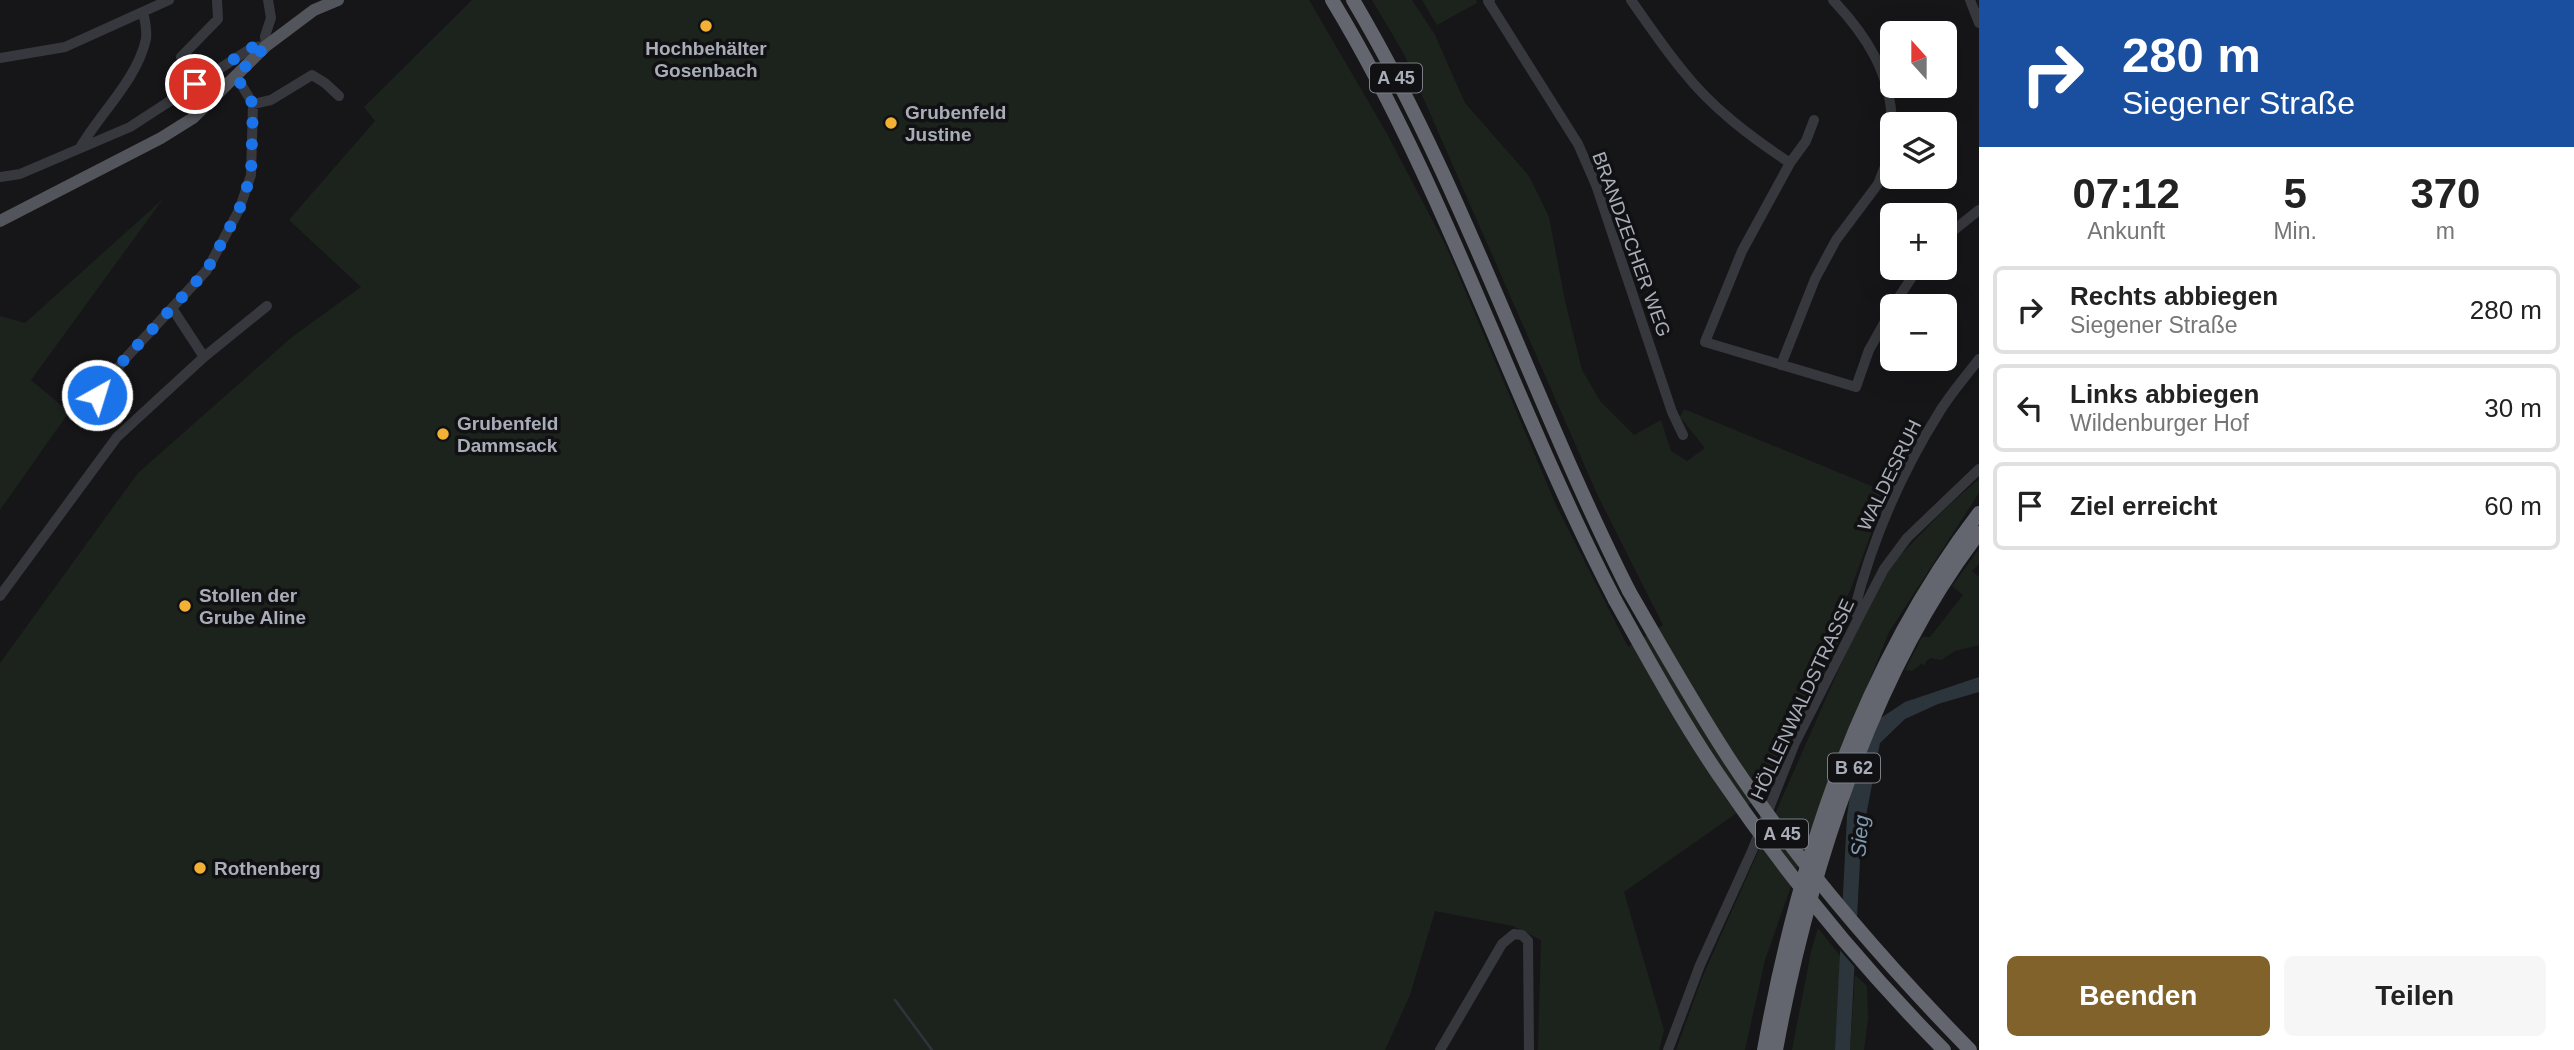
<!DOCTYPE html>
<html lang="de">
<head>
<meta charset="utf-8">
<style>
  body { margin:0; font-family:Helvetica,sans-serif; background:#f6f6f6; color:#222; height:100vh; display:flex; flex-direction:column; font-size:26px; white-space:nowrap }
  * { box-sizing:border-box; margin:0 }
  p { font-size:23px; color:#767676 }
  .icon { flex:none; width:38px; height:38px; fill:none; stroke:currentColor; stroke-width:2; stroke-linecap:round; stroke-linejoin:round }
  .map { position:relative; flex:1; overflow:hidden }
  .details { display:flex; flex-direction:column; background:#fff; width:595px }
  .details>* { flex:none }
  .banner { background:#1a4fa0; color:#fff; overflow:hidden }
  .needle { width:46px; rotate:339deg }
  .fabs { position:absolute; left:1880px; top:21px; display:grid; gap:14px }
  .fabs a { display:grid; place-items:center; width:77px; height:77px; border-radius:10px; background:#fff; box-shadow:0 7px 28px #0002; font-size:35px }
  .pin { position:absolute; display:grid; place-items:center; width:60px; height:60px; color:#fff; margin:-30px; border:4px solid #fff; border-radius:50%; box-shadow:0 2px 7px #0007 }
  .me { position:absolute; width:77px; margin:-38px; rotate:39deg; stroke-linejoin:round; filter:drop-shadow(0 0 5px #0008) }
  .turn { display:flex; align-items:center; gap:24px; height:147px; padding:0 28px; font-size:32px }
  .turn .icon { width:91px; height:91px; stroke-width:2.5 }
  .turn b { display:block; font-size:49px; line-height:60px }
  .eta { display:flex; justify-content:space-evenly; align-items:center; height:119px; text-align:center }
  .eta b { font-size:42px; font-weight:700; line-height:49px }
  .cta { display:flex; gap:14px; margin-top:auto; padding:14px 28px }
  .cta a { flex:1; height:80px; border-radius:10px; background:#80622a; color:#fff; font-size:28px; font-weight:700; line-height:80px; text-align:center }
  .cta a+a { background:#f6f6f6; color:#222 }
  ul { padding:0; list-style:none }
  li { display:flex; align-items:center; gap:21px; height:88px; margin:0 14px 10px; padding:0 14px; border:4px solid #e0e0e0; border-radius:10px }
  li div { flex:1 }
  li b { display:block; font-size:26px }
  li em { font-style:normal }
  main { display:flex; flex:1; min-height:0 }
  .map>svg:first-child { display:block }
</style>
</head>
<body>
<main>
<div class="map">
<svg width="1979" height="1050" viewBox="0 0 1979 1050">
  <rect width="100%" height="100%" fill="#161618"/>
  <path fill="#1c231d" d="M472,0h837l77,132 61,116 109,257 72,142 35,-22 -65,-129 -194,-442 -32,-54h40l23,35 30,68 64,73 20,41 16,84 17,69 18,31 34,34 27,-15 10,31 16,10 18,-13 -25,-31 4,-8 202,83 -36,99 -12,20 1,29 -68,149 -147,103 40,138 -5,20h-121l3,-110 -28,-14 -78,-15 -25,84 -25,55h-1385v-387l138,-190 154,-136 69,-50 -72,-67 86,-99 -11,-14z
    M1422,0h54l1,3 -40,22z
    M163,199l-132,181 38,32 -69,98v-194l25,7z
    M1979,479v14l-90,139 -68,169 -56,159 -20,90h-69l26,-72 88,-198 64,-145 37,-70 57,-59z
    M1979,549v15l-7,7 7,6v68l-24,6 -14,9 -10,-2 -5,3 -1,4 -4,-1 -9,7 -7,-1 17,-33h8l33,-42 -11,-9z
    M1818,928l23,29 -6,93h-43l19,-98z
    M1855,975l12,11 1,32 -4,32h-14z"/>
  <path fill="#2c353c" d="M1979,677v15l-41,12 -33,15 -25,24 -19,99 -11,208h-15l12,-234 7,-48 19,-45 32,-21z"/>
  <path fill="#161618" d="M1840,896l21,26 -2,50 -21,-24z"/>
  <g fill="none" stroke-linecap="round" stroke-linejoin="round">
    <path stroke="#2c353c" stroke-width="2.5" d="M895,1000l37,50"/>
    <path stroke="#37383d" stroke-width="10" d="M1490,0l-2,1 90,143 18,41 76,227 11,23
      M1631,0c17,24 33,48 52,71 29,37 68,66 107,92l-48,88 -37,91 151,45 13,-37 23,-41
      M1833,0c34,36 58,74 59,124
      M1970,0l9,23
      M181,57l37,-38 -1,-19
      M0,58l65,-11 104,-47
      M253,104l18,-4 41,-25 13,8 14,13
      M80,148c20,-35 57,-68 66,-109 1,-9 -1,-19 -3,-27
      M1790,163l16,-22 8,-21
      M0,177l20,-3 110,-47 123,-80 13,-1 -1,-10 6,-18 -3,-18
      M1944,238l35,-28
      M1893,306l25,-38
      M172,308l32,49
      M1781,365l34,-86 21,-39 42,-56 9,-23 5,-23
      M83,413l41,-53 83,-90 32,-60 12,-35 2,-71 -17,-28
      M0,596l117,-159 87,-80 63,-51
      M1859,617l-5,-6c18,-71 47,-138 86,-200 11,-18 26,-35 39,-52
      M1440,1050l62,-106 12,-10 8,1 6,6 1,109
      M1668,1050l32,-85 52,-114 43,-108 64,-126 25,-48 23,-31 72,-69"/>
    <path stroke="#53555c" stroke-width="12" d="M0,221l161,-83 32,-20 73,-72 48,-36 24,-10"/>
    <path stroke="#63666e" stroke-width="14" d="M1332,0c115,190 181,404 283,600
      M1353,0c111,187 178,397 276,591
      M1764,1050c34,-190 97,-383 215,-537
      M1776,1050c32,-173 95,-377 203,-517"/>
    <path stroke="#63666e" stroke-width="14" d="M1629,591c33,57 65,114 101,169 69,105 152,200 240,290
      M1615,600c33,59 65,118 103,174 67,99 142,191 226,276"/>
  </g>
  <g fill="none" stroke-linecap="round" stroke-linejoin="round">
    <path stroke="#1a73e8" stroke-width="12" stroke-dasharray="0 21.6" d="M97,395l27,-35 83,-90 32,-60 12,-35 2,-71 -17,-28 30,-30 -13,1 -58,37"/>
  </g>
  <g fill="#f2b134" stroke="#111113" stroke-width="2.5">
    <circle cx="706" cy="26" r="7"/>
    <circle cx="891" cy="123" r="7"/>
    <circle cx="443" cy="434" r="7"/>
    <circle cx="185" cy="606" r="7"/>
    <circle cx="200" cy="868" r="7"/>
  </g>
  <g text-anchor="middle" stroke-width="7" stroke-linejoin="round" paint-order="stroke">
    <g fill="#111113" stroke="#7b7e86" stroke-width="2">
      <rect x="1370" y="63.5" width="52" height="29" rx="5"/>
      <rect x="1828" y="753.5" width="52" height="29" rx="5"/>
      <rect x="1756" y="819.5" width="52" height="29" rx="5"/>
    </g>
    <g font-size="18" font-weight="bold" fill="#a8adb8">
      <text x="1396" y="84">A 45</text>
      <text x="1854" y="774">B 62</text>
      <text x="1782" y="840">A 45</text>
    </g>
    <g font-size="19" font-weight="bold" fill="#a8adb8" stroke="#111113" text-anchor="start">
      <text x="706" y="55" text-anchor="middle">Hochbehälter<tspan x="706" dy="22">Gosenbach</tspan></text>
      <text x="905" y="119">Grubenfeld<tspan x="905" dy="22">Justine</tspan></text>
      <text x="457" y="430">Grubenfeld<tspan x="457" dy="22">Dammsack</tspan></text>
      <text x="199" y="602">Stollen der<tspan x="199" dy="22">Grube Aline</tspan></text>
      <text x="214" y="875">Rothenberg</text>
    </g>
    <g font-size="19" fill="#a8adb8" stroke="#111113">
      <text transform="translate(1632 244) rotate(70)" y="7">BRANDZECHER WEG</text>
      <text transform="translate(1889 475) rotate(-64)" y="7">WALDESRUH</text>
      <text transform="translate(1802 699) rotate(-65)" y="7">HÖLLENWALDSTRASSE</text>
    </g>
    <g font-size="21" font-style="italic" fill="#7f9bb3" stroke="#111113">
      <text transform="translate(1860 836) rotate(-85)" y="7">Sieg</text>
    </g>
  </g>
</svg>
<div class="fabs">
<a><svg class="needle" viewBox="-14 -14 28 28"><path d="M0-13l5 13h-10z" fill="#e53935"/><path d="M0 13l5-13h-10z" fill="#767676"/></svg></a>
<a><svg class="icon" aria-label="layers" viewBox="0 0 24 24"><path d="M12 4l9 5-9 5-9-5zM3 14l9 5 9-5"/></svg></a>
<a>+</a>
<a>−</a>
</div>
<div class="pin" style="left:195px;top:84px;background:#d93025"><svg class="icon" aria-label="arrive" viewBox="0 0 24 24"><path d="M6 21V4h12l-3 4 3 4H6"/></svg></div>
<svg class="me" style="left:97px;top:395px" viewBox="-20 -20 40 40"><circle r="17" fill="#1a73e8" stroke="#fff" stroke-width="3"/><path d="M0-11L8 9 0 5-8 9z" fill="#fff"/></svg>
</div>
<section class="details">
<div class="banner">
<div class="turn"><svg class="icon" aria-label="right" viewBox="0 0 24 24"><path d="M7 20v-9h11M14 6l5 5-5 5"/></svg><div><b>280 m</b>Siegener Straße</div></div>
</div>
<div class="eta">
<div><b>07:12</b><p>Ankunft</p></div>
<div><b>5</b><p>Min.</p></div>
<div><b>370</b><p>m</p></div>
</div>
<ul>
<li><svg class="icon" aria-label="right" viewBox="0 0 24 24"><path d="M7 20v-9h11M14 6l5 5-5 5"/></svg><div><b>Rechts abbiegen</b><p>Siegener Straße</p></div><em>280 m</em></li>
<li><svg class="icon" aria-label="left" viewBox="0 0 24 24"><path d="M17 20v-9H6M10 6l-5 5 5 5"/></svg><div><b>Links abbiegen</b><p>Wildenburger Hof</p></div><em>30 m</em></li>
<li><svg class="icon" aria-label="arrive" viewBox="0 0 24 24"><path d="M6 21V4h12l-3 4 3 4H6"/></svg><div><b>Ziel erreicht</b></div><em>60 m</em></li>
</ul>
<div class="cta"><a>Beenden</a><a>Teilen</a></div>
</section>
</main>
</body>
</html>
